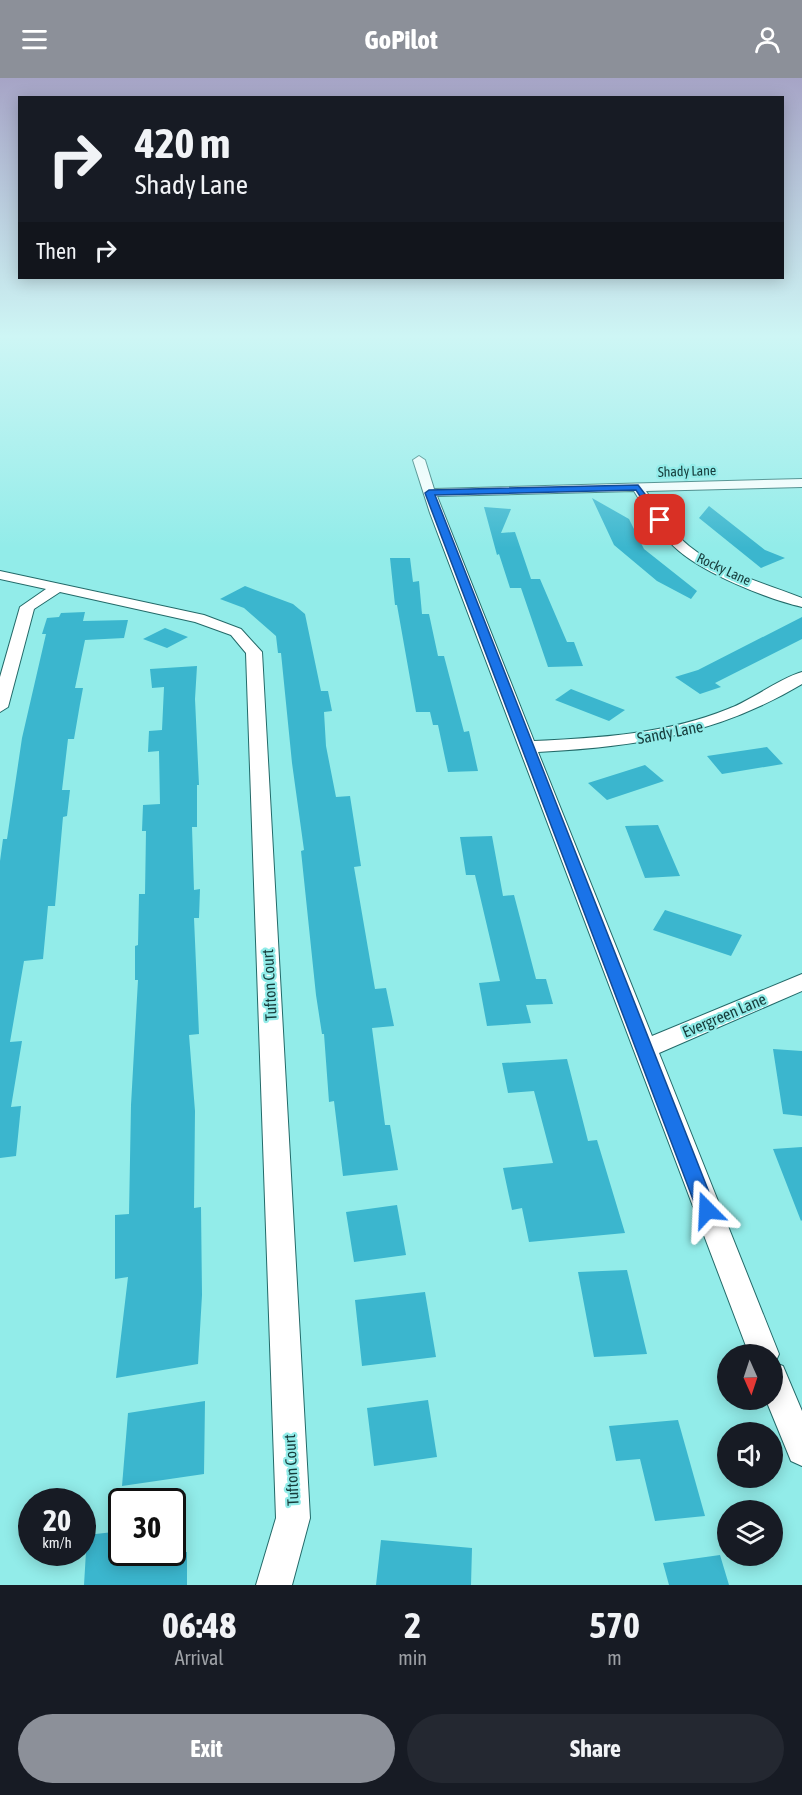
<!DOCTYPE html>
<html lang="en">
<head>
<meta charset="utf-8">
<style>
  body { margin:0; font-family:"Asap Condensed",sans-serif; background:#242831; color:#f1f3f6; height:100vh; display:flex; flex-direction:column; font-size:22px; white-space:nowrap }
  * { box-sizing:border-box; margin:0 }
  p { font-size:20px; color:#9ea1a6 }
  .icon { flex:none; width:33px; height:33px; fill:none; stroke:currentColor; stroke-width:2; stroke-linecap:round; stroke-linejoin:round }
  .map { position:relative; height:1507px; overflow:hidden }
  .side { display:flex; flex-direction:column; background:#171b24; flex:1 }
  .side>* { flex:none }
  .banner { position:absolute; left:18px; top:18px; width:766px; height:183px; border-radius:0px; box-shadow:0 3px 15px #0003; background:#171b24; color:#f1f3f6; overflow:hidden }
  .needle { width:39px; rotate:177deg }
  .tools { position:absolute; left:717px; top:1266px; display:grid; gap:12px }
  .tools a { display:grid; place-items:center; width:66px; height:66px; border-radius:50%; background:#171b24; box-shadow:0 3px 15px #0003; font-size:30px }
  .speed { position:absolute; left:18px; top:1410px; display:flex; gap:12px; font-size:30px; font-weight:700; text-align:center }
  .speed>* { display:grid; place-content:center; width:78px; height:78px; border-radius:50%; background:#171b24; box-shadow:0 3px 15px #0003; line-height:1 }
  .speed small { font-size:15px; font-weight:400 }
  .speed .limit { border:3px solid #111; border-radius:9px; background:#fff; color:#111 }
  .pin { position:absolute; display:grid; place-items:center; width:51px; height:51px; color:#fff; margin:-26px; border-radius:12px; box-shadow:0 3px 9px #0006 }
  .me { position:absolute; width:66px; margin:-33px; rotate:339deg; stroke-linejoin:round; filter:drop-shadow(0 0 4px #0008) }
  .turn { display:flex; align-items:center; gap:21px; height:126px; padding:0 18px; font-size:27px }
  .turn .icon { width:78px; height:78px; stroke-width:2.5 }
  .turn b { display:block; font-size:42px; line-height:51px }
  .then { display:flex; align-items:center; height:57px; padding:0 18px; background:#0003; gap:12px; font-size:22px }
  .eta { display:flex; justify-content:space-evenly; align-items:center; height:102px; text-align:center }
  .eta b { font-size:36px; font-weight:700; line-height:42px }
  .action { display:flex; gap:12px; margin-top:auto; padding:12px 18px }
  .action a { flex:1; height:69px; border-radius:36px; background:#8c9099; color:#fff; font-size:24px; font-weight:700; line-height:69px; text-align:center }
  .action a+a { background:#242831; color:#f1f3f6 }
  header { display:flex; justify-content:space-between; align-items:center; height:78px; padding:0 18px; background:#8c9099; color:#fff; font-size:27px; font-weight:700 }
  .map>svg:first-child { display:block }
</style>
</head>
<body>
<header><svg class="icon" aria-label="menu" viewBox="0 0 24 24"><path d="M4 6h16M4 12h16M4 18h16"/></svg>GoPilot<svg class="icon" aria-label="person" viewBox="0 0 24 24"><circle cx="12" cy="8" r="4"/><path d="M4 21q1-7 8-7t8 7"/></svg></header>
<div class="map">
<svg width="802" height="1507" viewBox="0 0 802 1507">
  <rect width="100%" height="100%" fill="#92ece9"/>
  <path fill="#3bb6ce" d="M592,420l37,21 15,30 53,42 -6,8 -34,-18 -43,-36z
    M709,428l56,44 20,8 -24,10 -62,-50z
    M484,429l27,2 -10,24 14,-1 16,47h9l27,63h7l9,24 -35,1 -27,-79h-11l-11,-34 -2,1z
    M390,480h20l3,24 6,-1 3,33h7l9,42h6l20,76 5,-1 9,40 -30,1 -10,-47h-5l-3,-13h-14l-19,-107h-2z
    M245,508l48,18 12,10 16,77h7l4,20 -8,1 2,34 10,51 14,-1 11,70 -7,1 21,122 11,-1 8,38 -22,2 13,97h5l8,45 -55,6 -9,-75 -5,1 -5,-68h-2l-6,-39 -15,-144 3,-1 -12,-87 -11,-110h-3l-2,-17 -32,-28 -24,-9z
    M85,534l-2,9 45,-1 -4,18 -39,2 -10,48h8l-3,16 -6,35h-6l-6,51h8l-3,26 -4,1 -8,89h-7l-5,53 -19,2 -14,81 12,-1 -11,66 10,-1 -5,50 -16,2v-297l3,-22h4l15,-101 24,-104h-4l5,-16 12,-1 2,-4z
    M802,539v22l-87,44 6,4 -21,7 -25,-17 23,-7z
    M165,550l23,9 -21,11 -24,-9z
    M197,588l-2,33 4,86h-2v42h-5l2,63 6,-1 -1,29h-5l5,116 -10,1 6,76 -1,97 7,-1 1,88 -4,69 -82,14 12,-101 -13,2v-64l14,-1 2,-109 7,-125h-3v-34l3,-1 1,-51h6l1,-63h-4l1,-26 17,-1 -1,-53 -11,1 1,-21 13,-1 2,-43 -12,1 -2,-19z
    M571,611l54,21 -16,11 -54,-21z
    M767,669l16,17 -61,10 -15,-18z
    M645,687l19,16 -57,19 -19,-17z
    M658,747l22,51 -35,2 -20,-52z
    M492,758l11,60 11,-1 22,84h10l7,25 -27,1 5,18 -44,3 -8,-43 21,-2 -25,-106h-9l-6,-38z
    M665,832l77,25 -11,21 -78,-26z
    M773,971l29,2v65l-19,-2z
    M567,981l21,82 9,-1 28,93 -96,9 -7,-34 -10,2 -9,-42 50,-5 -19,-72 -26,2 -6,-30z
    M802,1069v73l-1,1 -28,-72z
    M397,1127l9,50 -52,7 -8,-50z
    M627,1192l20,84 -53,3 -16,-85z
    M425,1214l11,65 -74,9 -7,-66z
    M428,1322l9,57 -63,9 -7,-58z
    M205,1323l-1,73 -82,12 6,-73z
    M678,1342l27,96 -50,5 -15,-62 -24,2 -7,-35z
    M122,1453v21h65v33h-103l3,-50z
    M381,1462l91,8 -1,37h-95z
    M720,1477l9,30h-60l-6,-22z"/>
  <g fill="none" stroke-linecap="round" stroke-linejoin="round">
    <defs>
      <path id="minor" d="M419,378l6,4 9,29 368,-10v8l-156,4c12,19 25,40 43,55 32,26 75,37 113,52v9c-35,-8 -96,-33 -123,-56 -19,-16 -32,-39 -45,-60l-197,5 97,245c66,-3 132,-7 194,-32 24,-9 52,-31 74,-37v12c-85,51 -167,63 -264,68l114,284 150,-62v17l-143,62 120,301 -4,9 8,3 19,45v55l-11,-5 -25,-61h6v-46h-23l-319,-841 -17,-53z
        M0,493l204,44 37,14 21,23 48,866 -18,67h-36l20,-67 -30,-865 -15,-18 -36,-13 -135,-30 -26,17 -26,98 -8,5v-35l20,-70 26,-18 -46,-10z"/>
    </defs>
    <use href="#minor" stroke="#236a69" stroke-width="2"/>
    <use href="#minor" fill="#fff" fill-rule="evenodd"/>
  </g>
  <linearGradient id="sky" x2="0" y2="1"><stop stop-color="#a6a4c6"/><stop offset="0.55" stop-color="#cef6f5"/><stop offset="1" stop-color="#cef6f5" stop-opacity="0"/></linearGradient>
  <rect width="802" height="470" fill="url(#sky)"/>
  <path fill="#1a73e8" stroke="#114b97" stroke-width="1.5" d="M638,407l27,35 -1,2h-7l-21,-32 -201,5 281,715 -2,5 -7,3 -7,-3 -3,-5 -272,-717 4,-3z"/>
  <g text-anchor="middle" stroke-width="4.5" stroke-linejoin="round" paint-order="stroke">
    <g font-size="14" fill="#163c3b" stroke="#92ece9">
      <text transform="translate(687 393) rotate(-2)" y="5">Shady Lane</text>
      <text transform="translate(724 491) rotate(25)" y="5">Rocky Lane</text>
    </g>
    <g font-size="16" fill="#163c3b" stroke="#92ece9">
      <text transform="translate(670 654) rotate(-11)" y="6">Sandy Lane</text>
      <text transform="translate(269 907) rotate(-93)" y="6">Tufton Court</text>
      <text transform="translate(724 937) rotate(-23)" y="6">Evergreen Lane</text>
      <text transform="translate(291 1392) rotate(-93)" y="6">Tufton Court</text>
    </g>
  </g>
</svg>
<div class="tools">
<a><svg class="needle" viewBox="-14 -14 28 28"><path d="M0-13l5 13h-10z" fill="#e53935"/><path d="M0 13l5-13h-10z" fill="#9ea1a6"/></svg></a>
<a><svg class="icon" aria-label="sound" viewBox="0 0 24 24"><path d="M4 9h4l5-4v14l-5-4H4zM17 9q2 3 0 6"/></svg></a>
<a><svg class="icon" aria-label="layers" viewBox="0 0 24 24"><path d="M12 4l9 5-9 5-9-5zM3 14l9 5 9-5"/></svg></a>
</div>
<div class="speed"><div>20<small>km/h</small></div><div class="limit">30</div></div>
<div class="pin" style="left:660px;top:442px;background:#d93025"><svg class="icon" aria-label="arrive" viewBox="0 0 24 24"><path d="M6 21V4h12l-3 4 3 4H6"/></svg></div>
<svg class="me" style="left:707px;top:1132px" viewBox="-20 -20 40 40"><path d="M0-17L14 15 0 8-14 15z" fill="#1a73e8" stroke="#fff" stroke-width="4"/></svg>
<div class="banner">
<div class="turn"><svg class="icon" aria-label="right" viewBox="0 0 24 24"><path d="M7 20v-9h11M14 6l5 5-5 5"/></svg><div><b>420 m</b>Shady Lane</div></div>
<div class="then">Then<svg class="icon" aria-label="right" viewBox="0 0 24 24"><path d="M7 20v-9h11M14 6l5 5-5 5"/></svg></div>
</div>
</div>
<section class="side">
<div class="eta">
<div><b>06:48</b><p>Arrival</p></div>
<div><b>2</b><p>min</p></div>
<div><b>570</b><p>m</p></div>
</div>
<div class="action"><a>Exit</a><a>Share</a></div>
</section>
</body>
</html>
